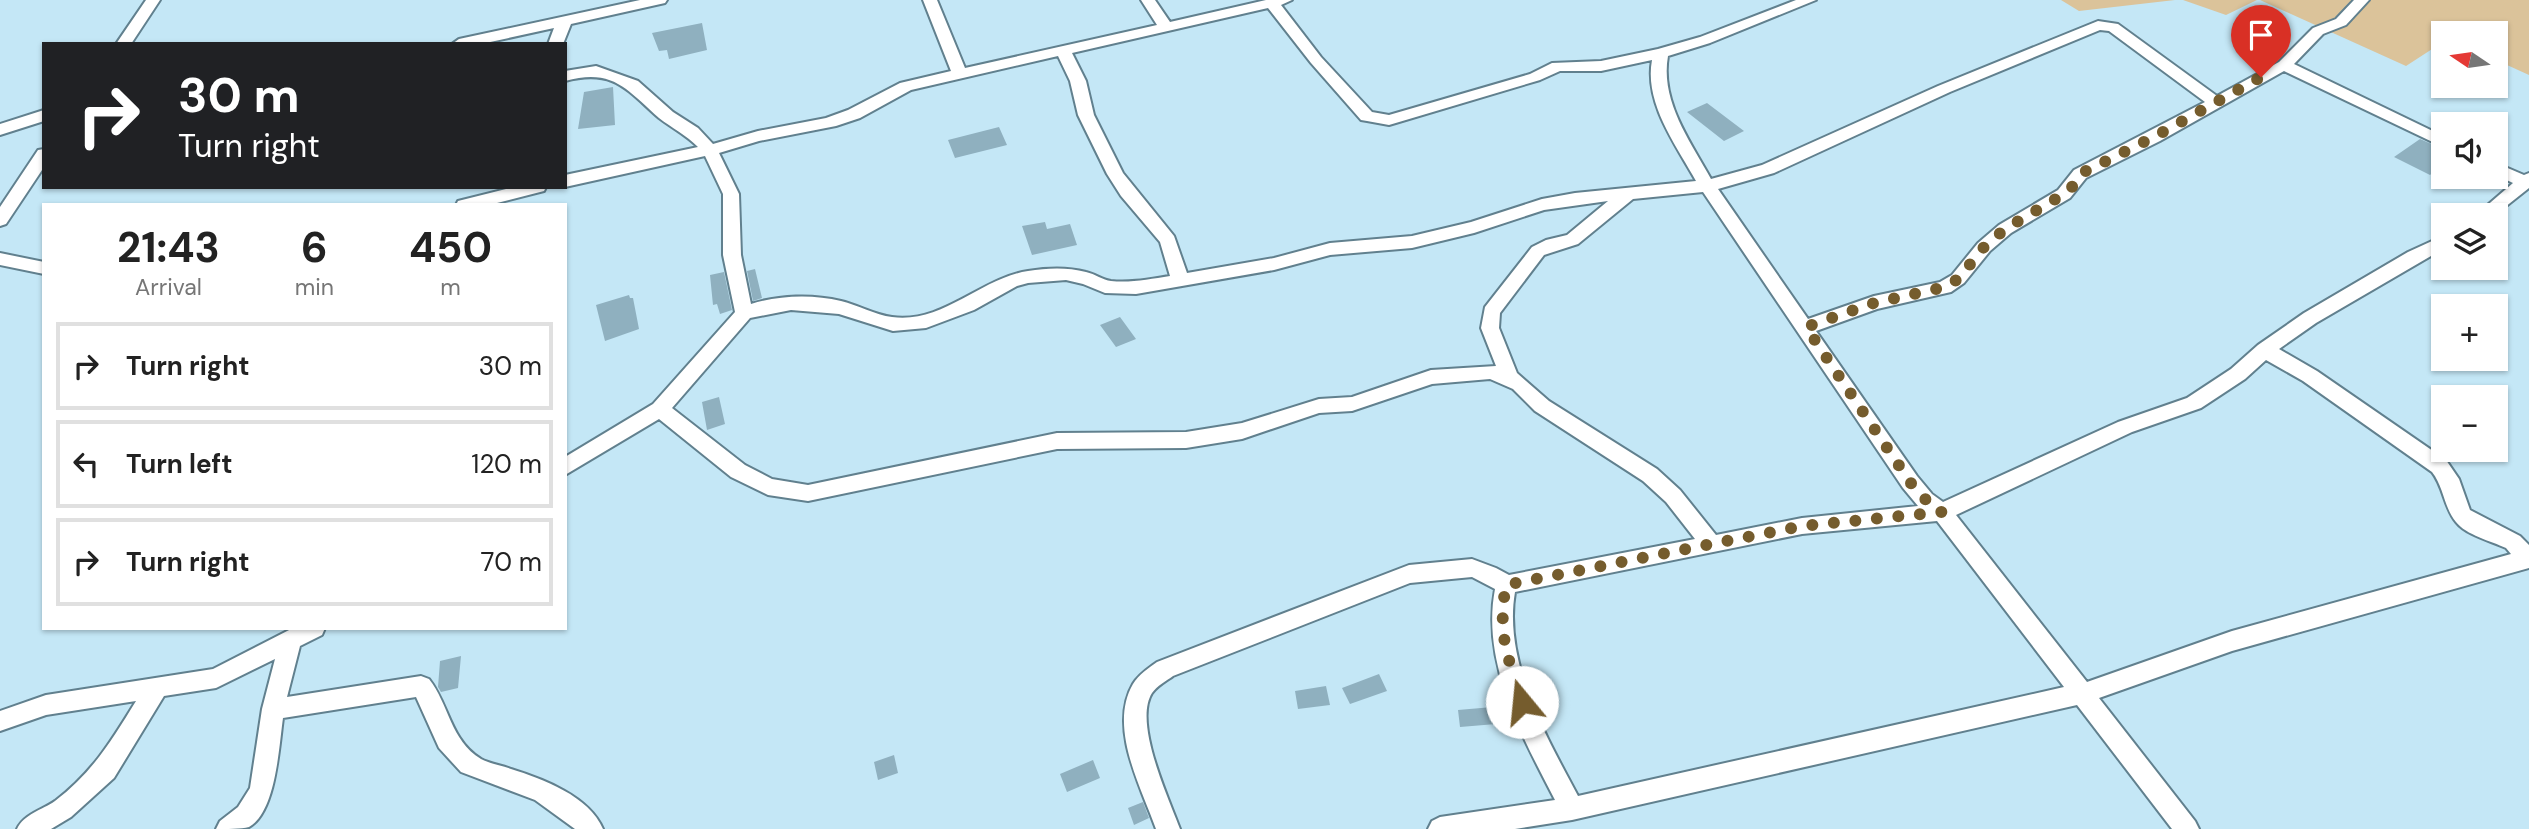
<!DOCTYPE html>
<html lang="en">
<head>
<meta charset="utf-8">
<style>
  body { margin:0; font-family:"DM Sans",sans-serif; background:#f6f6f6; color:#222; height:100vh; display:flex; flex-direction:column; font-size:26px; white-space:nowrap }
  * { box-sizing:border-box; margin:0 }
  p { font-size:23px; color:#767676 }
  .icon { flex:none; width:38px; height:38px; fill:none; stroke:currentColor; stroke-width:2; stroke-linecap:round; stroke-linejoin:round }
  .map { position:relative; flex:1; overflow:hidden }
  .details { position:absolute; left:42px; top:203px; width:525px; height:427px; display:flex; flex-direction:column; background:#fff; border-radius:0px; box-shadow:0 2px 5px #0004 }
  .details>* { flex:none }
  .guide { position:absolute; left:42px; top:42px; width:525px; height:147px; border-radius:0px; box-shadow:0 2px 5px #0004; background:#202124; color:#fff; overflow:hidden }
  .needle { width:46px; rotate:283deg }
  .controls { position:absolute; left:2431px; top:21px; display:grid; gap:14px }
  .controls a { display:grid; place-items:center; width:77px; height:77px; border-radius:0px; background:#fff; box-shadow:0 2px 5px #0004; font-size:35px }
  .pin { position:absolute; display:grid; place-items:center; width:60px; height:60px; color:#fff; margin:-72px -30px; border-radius:50% 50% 50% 0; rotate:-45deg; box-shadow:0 0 7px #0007 }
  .pin .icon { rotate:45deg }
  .me { position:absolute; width:77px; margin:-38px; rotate:343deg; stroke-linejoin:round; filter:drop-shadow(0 0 5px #0008) }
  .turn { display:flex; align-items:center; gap:24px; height:147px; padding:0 21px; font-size:32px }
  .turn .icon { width:91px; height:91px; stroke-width:2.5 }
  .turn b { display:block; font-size:49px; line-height:60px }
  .eta { display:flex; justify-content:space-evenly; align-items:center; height:119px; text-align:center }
  .eta b { font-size:42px; font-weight:700; line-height:49px }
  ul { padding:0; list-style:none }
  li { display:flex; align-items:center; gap:21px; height:88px; margin:0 14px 10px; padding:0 7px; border:4px solid #e0e0e0; border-radius:0px }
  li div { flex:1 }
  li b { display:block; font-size:26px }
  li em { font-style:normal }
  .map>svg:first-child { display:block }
</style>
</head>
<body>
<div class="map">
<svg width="2529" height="829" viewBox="0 0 2529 829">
  <rect width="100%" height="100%" fill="#c4e7f6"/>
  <path fill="#dbc39a" d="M2061,0h114l-96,11z
    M2183,0h74l-31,15z
    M2260,0h269v75l-33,-15v-27h-53v9l-37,24z"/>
  <path fill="#8fb0bf" d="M702,23l5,27 -38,9 -2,-9 -8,1 -7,-18z
    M613,87l2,38 -37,4 6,-37z
    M1707,103l37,28 -20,10 -37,-29z
    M999,127l8,18 -52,13 -7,-18z
    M2420,139l23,10v14l-13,12 -36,-18z
    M1045,222l2,7 23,-5 7,21 -45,10 -10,-29z
    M755,269l7,29 -9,3 -6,-30z
    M724,272l8,38 -12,4 -3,-10 -4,1 -3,-30z
    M629,295l1,3h3l6,31 -34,12 -9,-36z
    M1120,317l16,22 -20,8 -16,-22z
    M719,397l6,27 -18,6 -5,-28z
    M461,656l-3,32 -17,4 -3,-5 2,-26z
    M1379,674l8,17 -37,13 -8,-16z
    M1326,686l4,19 -32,4 -3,-18z
    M1504,706l4,17 -48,4 -2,-17z
    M894,755l4,18 -20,7 -4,-18z
    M1093,760l7,18 -33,14 -7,-18z
    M1143,802l6,16 -15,7 -6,-17z"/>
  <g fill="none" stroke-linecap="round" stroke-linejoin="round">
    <defs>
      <path id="street" d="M146,0h14l-29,44h-15z
        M640,0h27l-2,3 -94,21 -8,20h-15l6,-16 -73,16h-29l7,-5z
        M923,0h14l28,68 192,-43 -16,-25h14l15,22 96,-22h26l-11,5 40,52 51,55 17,3 141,-41 22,-11 49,-2 57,-12 42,-12 96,-37h20l-106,43 -42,13c-8,45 22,85 43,123l51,-14 176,-79 160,-65 20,3 99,72 62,-34 34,-34 23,-9 18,-19h15l-23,25 -23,9 -29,30 149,72v11l-159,-76 -124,70 -74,37 -16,20 -59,35 -21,18 -26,32 -13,9 -74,17 -61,22 101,145 15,18 11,8 175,-80 69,-24 44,-29 27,-24 46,-32 104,-61 35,-16v13l-127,74 -37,26 38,22 129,89 13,19 11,31 50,26 9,9v23l-297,83 -133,47 96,123 4,8h-27l-95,-124 -505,115 -57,9h-87l4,-8 8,-4 115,-17c-33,-64 -74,-137 -60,-211l-23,-12 -62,6 -237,93c-7,5 -16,10 -21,17 -19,30 17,106 28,136h-24c-15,-42 -48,-102 -23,-145 6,-10 16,-16 24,-22l252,-97 63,-6 24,9 13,7 186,-36 -29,-37 -23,-21 -108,-70 -22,-22 -23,-10 -58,5 -80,27 -33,2 -77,26 -56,9 -129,1 -249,52 -40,-6 -37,-18 -72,-58 -94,56v-18l88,-53 82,-92 -12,-57v-61l-18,-38 -140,31v-12l133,-28c-12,-12 -26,-19 -39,-29 -33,-29 -46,-50 -94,-37v-10l31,-5 42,15 35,31 25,16 15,16 45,-13 68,-13 22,-8 52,-27 51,-12zM1268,8l43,55 50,57 6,1 22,4 151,-45 20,-9h41l51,-11c-8,43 24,85 44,121l-121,12 -33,6 -71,23 -59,14 -82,7 -56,15 -87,15 -13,-37 -51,-63 -29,-58 -8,-34 -14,-28zM2100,30l9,1 96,71 -131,68 -16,20 -59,35 -21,18 -26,32 -12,7 -66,14 -66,23 -90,-130 56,-16 176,-81zM1058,56l12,25 8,34 29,59 14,22 39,46 10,34c-20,3 -39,7 -59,5 -8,-1 -16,-7 -25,-9 -19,-5 -39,-4 -58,-1 -47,7 -85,53 -136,46 -17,-2 -34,-12 -51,-16 -28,-7 -62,-6 -90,3l-10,-49 -2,-61 -20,-41 40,-12 77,-15 24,-8 51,-28zM1703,192l200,296 15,18 -116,12 -86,17 -36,-45 -23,-21 -108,-68 -32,-28 -18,-45 1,-15 44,-58 34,-11 55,-45zM1608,201l-41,34 -21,5 -14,7 -47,60 -4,21 15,38 -65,4 -79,27 -33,2 -77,24 -56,9 -129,1 -249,52 -36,-6 -27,-14 -73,-57 78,-90 41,-8 48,4 54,17 33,-3 48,-18 43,-24 11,-3 38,-3 17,4 22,9 31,1 138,-24 56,-15 82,-7 62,-15 70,-23zM2266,360l37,21 129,91c12,15 12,36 24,50 10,13 35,19 50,26l5,6 -279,77 -145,51 -131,-167 176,-83 69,-24 44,-29zM1937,521l127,166 -486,109c-32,-60 -75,-134 -63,-204l287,-58z
        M44,110v11l-44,14v-11z
        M44,149v18l-38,57 -6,2v-19l38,-57z
        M2496,163l28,12 5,-2v15l-34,27h-19l37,-32 -17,-8z
        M514,187h32l-2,4 -55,14h-33l2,-4z
        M0,253l44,9v12l-44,-9z
        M293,628h32l-3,7 -22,11 -13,51 134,-21 8,3c20,25 21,61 52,80 9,5 20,6 30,10 32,10 78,27 92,60h-28l-40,-29 -74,-28 -22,-24 -23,-51 -133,21c-4,28 -7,94 -34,109 -8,2 -23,2 -33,2l4,-8 18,-14 12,-19 12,-79 13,-50 -59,29 -52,8 -50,82 -43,39 -20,12h-34c7,-15 25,-19 38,-28 38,-29 57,-61 81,-100l-90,14 -46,16v-20l46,-16 167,-26z"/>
    </defs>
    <use href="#street" stroke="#61808e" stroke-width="4"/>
    <use href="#street" fill="#fff" fill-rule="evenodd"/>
  </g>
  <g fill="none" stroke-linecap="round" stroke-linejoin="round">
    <path stroke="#755c2d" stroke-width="12" stroke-dasharray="0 21.6" d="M1522,702c-14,-46 -25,-67 -16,-117l296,-59 140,-14 -16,-12 -16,-18 -104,-155 68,-24 71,-16 13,-8 26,-32 21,-18 59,-35 10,-9 6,-11 74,-37 107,-60"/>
  </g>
</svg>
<div class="controls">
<a><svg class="needle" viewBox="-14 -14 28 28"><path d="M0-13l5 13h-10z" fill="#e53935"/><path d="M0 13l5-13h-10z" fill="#767676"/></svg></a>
<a><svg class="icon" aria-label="sound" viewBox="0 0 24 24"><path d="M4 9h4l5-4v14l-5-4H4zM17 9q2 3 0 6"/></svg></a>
<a><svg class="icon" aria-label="layers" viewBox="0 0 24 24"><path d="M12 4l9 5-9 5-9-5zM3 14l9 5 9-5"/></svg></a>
<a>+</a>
<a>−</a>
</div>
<div class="pin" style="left:2261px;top:77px;background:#d93025"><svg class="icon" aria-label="arrive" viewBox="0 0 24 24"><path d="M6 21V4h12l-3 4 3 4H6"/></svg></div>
<svg class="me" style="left:1522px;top:702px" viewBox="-20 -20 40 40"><circle r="19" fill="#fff"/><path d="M0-13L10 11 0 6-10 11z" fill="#755c2d"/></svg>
<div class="guide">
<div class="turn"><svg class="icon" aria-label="right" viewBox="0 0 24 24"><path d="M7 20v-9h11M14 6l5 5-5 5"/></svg><div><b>30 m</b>Turn right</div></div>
</div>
<section class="details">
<div class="eta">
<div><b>21:43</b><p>Arrival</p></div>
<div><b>6</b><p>min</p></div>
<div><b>450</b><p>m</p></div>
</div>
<ul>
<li><svg class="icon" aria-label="right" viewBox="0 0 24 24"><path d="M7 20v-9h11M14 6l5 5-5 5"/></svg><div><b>Turn right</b></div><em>30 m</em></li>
<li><svg class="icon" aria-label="left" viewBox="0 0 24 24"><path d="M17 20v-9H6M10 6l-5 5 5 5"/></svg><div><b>Turn left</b></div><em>120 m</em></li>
<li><svg class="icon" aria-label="right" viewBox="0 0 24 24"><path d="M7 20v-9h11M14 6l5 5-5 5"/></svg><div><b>Turn right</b></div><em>70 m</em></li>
</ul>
</section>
</div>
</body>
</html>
